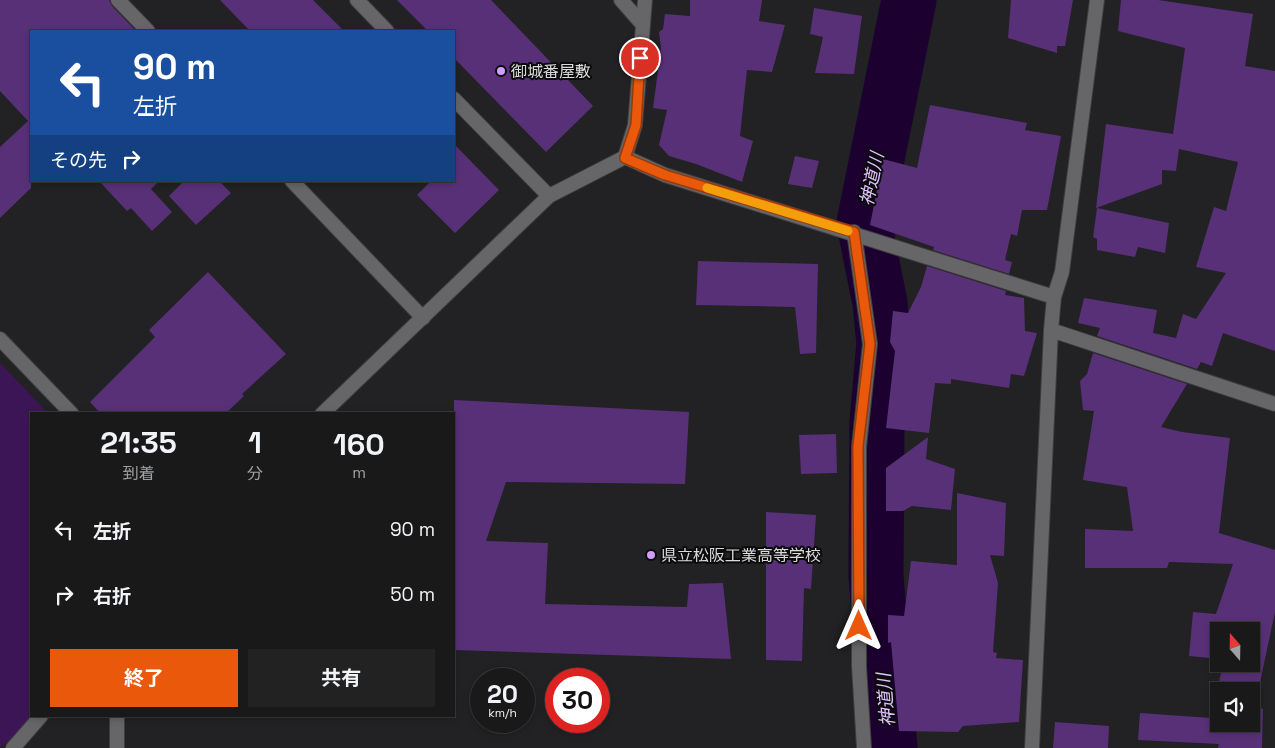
<!DOCTYPE html>
<html lang="ja">
<head>
<meta charset="utf-8">
<style>
  body { margin:0; font-family:"Space Grotesk","Noto Sans JP",sans-serif; background:#232223; color:#f1f3f6; height:100vh; display:flex; flex-direction:column; font-size:19px; white-space:nowrap }
  * { box-sizing:border-box; margin:0 }
  p { font-size:16px; color:#9fa0a2 }
  .icon { flex:none; width:28px; height:28px; fill:none; stroke:currentColor; stroke-width:2; stroke-linecap:round; stroke-linejoin:round }
  .map { position:relative; flex:1; overflow:hidden }
  .drawer { position:absolute; left:30px; top:412px; width:425px; height:305px; display:flex; flex-direction:column; background:#1a191a; border-radius:0px; box-shadow:0 2px 8px #0003,0 0 0 1px #383839 }
  .drawer>* { flex:none }
  .top-card { position:absolute; left:30px; top:30px; width:425px; height:152px; border-radius:0px; box-shadow:0 2px 8px #0003,0 0 0 1px #383839; background:#1a4fa0; color:#fff; overflow:hidden }
  .needle { width:32px; rotate:340deg }
  .fabs { position:absolute; left:1210px; top:622px; display:grid; gap:10px }
  .fabs a { display:grid; place-items:center; width:50px; height:50px; border-radius:0px; background:#1a191a; box-shadow:0 2px 8px #0003,0 0 0 1px #383839; font-size:25px }
  .speed { position:absolute; left:470px; top:668px; display:flex; gap:10px; font-size:25px; font-weight:700; text-align:center }
  .speed>* { display:grid; place-content:center; width:65px; height:65px; border-radius:50%; background:#1a191a; box-shadow:0 2px 8px #0003,0 0 0 1px #383839; line-height:1 }
  .speed small { font-size:12px; font-weight:400 }
  .speed .limit { border:8px solid #d22; background:#fff; color:#111 }
  .pin { position:absolute; display:grid; place-items:center; width:42px; height:42px; color:#fff; margin:-21px; border:2px solid #fff; border-radius:50%; box-shadow:0 1px 5px #0007 }
  .me { position:absolute; width:55px; margin:-28px; rotate:0deg; stroke-linejoin:round; filter:drop-shadow(0 0 4px #0008) }
  .turn { display:flex; align-items:center; gap:18px; height:105px; padding:0 20px; font-size:22px }
  .turn .icon { width:65px; height:65px; stroke-width:2.5 }
  .turn b { display:block; font-size:35px; line-height:42px }
  .then { display:flex; align-items:center; height:48px; padding:0 20px; background:#0003; gap:10px; font-size:19px }
  .eta { display:flex; justify-content:space-evenly; align-items:center; height:85px; text-align:center }
  .eta b { font-size:30px; font-weight:700; line-height:35px }
  .button { display:flex; gap:10px; margin-top:auto; padding:10px 20px }
  .button a { flex:1; height:58px; border-radius:0px; background:#ea580c; color:#fff; font-size:20px; font-weight:700; line-height:58px; text-align:center }
  .button a+a { background:#232223; color:#f1f3f6 }
  ul { padding:0; list-style:none }
  li { display:flex; align-items:center; gap:15px; height:65px; padding:0 20px }
  li div { flex:1 }
  li b { display:block; font-size:19px }
  li em { font-style:normal }
  .map>svg:first-child { display:block }
</style>
</head>
<body>
<div class="map">
<svg width="1275" height="748" viewBox="0 0 1275 748">
  <rect width="100%" height="100%" fill="#222123"/>
  <path fill="#3c1556" d="M0,363l49,51h-18v302l-14,20 -17,11z"/>
  <g fill="none" stroke-linecap="round" stroke-linejoin="round">
    <path stroke="#1c002f" stroke-width="55" d="M890,748l-14,-172 1,-153 7,-80 -4,-40 -16,-80 45,-223"/>
  </g>
  <path fill="#583077" fill-rule="evenodd" d="M0,0h109l3,6 24,25h-105v157l-31,30v-71l28,-26 -28,-30z
    M220,0h93l31,31h-94z
    M397,0h94l102,106 -47,46 -92,-94v-27h-26z
    M690,0h72l-3,21 26,4 -13,47 -25,-2 -7,66 13,5 -11,41 -46,-18 -27,-8 -10,-11 8,-35 -14,-2 8,-60 -2,-16 4,-3 2,-15 25,2z
    M1011,0h62l-8,46h-8v7l-49,-15z
    M1121,0h37l95,14 -8,52 30,5v280l-52,-18 -11,33 -11,-4 -4,7 -100,-33 3,-8 -22,-5 6,-25 73,12 -4,23 23,5 7,-24 13,5 30,-46 -30,-6 18,-60 12,4 12,-49 -59,-13 -3,22 -14,-1v14l-66,24 10,-84 67,10 12,-86 -67,-17z
    M814,8l48,8 -8,58 -39,-1 8,-36 -13,-3z
    M930,105l97,18 -2,7 36,6 -14,74h-25l-5,26 -6,-2 -6,26 7,2 -3,12 -76,-24 1,-3 -64,-22 13,-66 34,9z
    M454,144l45,46 -44,43 -38,-38 14,-14h23z
    M795,156l24,5 -7,27 -24,-4z
    M99,181h60l-8,8 21,23 -20,19 -21,-23 -4,3z
    M184,181h35l12,12 -35,32 -27,-29z
    M1097,208l72,15 -4,30 -27,-6 -3,10 -38,-7v-11l-4,-2z
    M698,261l120,3 -2,89 -16,1 -5,-47 -99,-2z
    M927,266l79,25 -1,4 19,3 1,33 12,2 -13,43 -13,-2 -2,14 -58,-9v5l-16,-1 -6,50 -43,-5 9,-77 -5,-9 3,-31 15,2 13,-26z
    M208,272l78,82 -44,40 2,2 -19,18h-124l-11,-12 65,-65 -6,-7z
    M1093,353l94,31 -26,43 21,5 48,6 -11,95 56,17v62l-20,94 8,3 -1,39h-44l1,-4 -81,-4 2,-27 71,5 12,-54h28v-33h-32v28l-30,-3 4,-44 23,2 17,-50 -64,-2 -2,6h-82v-39l48,2 -6,-44 -44,-7 11,-69 -11,-1 -3,-29 7,-7zM1219,691h32v33h-32z
    M454,400l235,12 -4,72 -179,-2 -20,59 62,2 -3,61 142,3 2,-23 34,-1 8,76 -277,-9z
    M836,434l1,39 -36,1 -2,-39z
    M928,437l-2,22 29,10 -4,41 -39,-4 -9,5h-17v-43z
    M957,493l49,10 -2,53 -14,-1 8,28 -5,69 4,1 -1,5 27,2 -4,62 -56,4 -5,6 -59,-1 -8,-89 -3,1v-28l16,1 7,-55 46,4z
    M766,512l50,3 -5,74 -7,-1 -2,73 -36,-1z
    M1055,722l54,4 -1,22h-55z"/>
  <g fill="none" stroke-linecap="round" stroke-linejoin="round">
    <defs>
      <path id="service" d="M118,0l30,31
        M292,181l131,137
        M13,748l28,-32"/>
      <path id="minor" d="M357,0l30,31
        M621,0l22,25
        M454,99l95,97
        M625,157l10,-32 10,-125
        M854,232l16,112 -11,103v219l5,82
        M1051,330l224,74
        M0,339l72,75
        M322,414l227,-218 76,-39 40,18 389,122
        M117,748v-32
        M1032,748l19,-418 3,-33 8,-25 35,-272"/>
    </defs>
    <use href="#service" stroke="#3d3c3f" stroke-width="16"/>
    <use href="#minor" stroke="#3d3c3f" stroke-width="16"/>
    <use href="#service" stroke="#666568" stroke-width="14"/>
    <use href="#minor" stroke="#666568" stroke-width="14"/>
  </g>
  <g fill="none" stroke-linecap="round" stroke-linejoin="round">
    <defs>
      <path id="route" d="M640,58l-4,67 -11,33 40,17 189,57 16,112 -12,102 1,180"/>
    </defs>
    <use href="#route" stroke="#983908" stroke-width="12"/>
    <use href="#route" stroke="#ea580c" stroke-width="9"/>
    <path stroke="#f59e0b" stroke-width="9" d="M707,188l141,43"/>
  </g>
  <g fill="#d19dfe" stroke="#0b0b0c" stroke-width="2">
    <circle cx="501" cy="71" r="5"/>
    <circle cx="651" cy="555" r="5"/>
  </g>
  <g text-anchor="middle" stroke-width="4" stroke-linejoin="round" paint-order="stroke">
    <g font-size="16" fill="#dbdadc" stroke="#0b0b0c" text-anchor="start">
      <text x="511" y="77">御城番屋敷</text>
      <text x="661" y="561">県立松阪工業高等学校</text>
    </g>
    <g font-size="18" font-style="italic" fill="#e0c1fe" stroke="#0b0b0c">
      <text transform="translate(872 179) rotate(-78)" y="6">神道川</text>
      <text transform="translate(886 700) rotate(-95)" y="6">神道川</text>
    </g>
  </g>
</svg>
<div class="fabs">
<a><svg class="needle" viewBox="-14 -14 28 28"><path d="M0-13l5 13h-10z" fill="#e53935"/><path d="M0 13l5-13h-10z" fill="#9fa0a2"/></svg></a>
<a><svg class="icon" aria-label="sound" viewBox="0 0 24 24"><path d="M4 9h4l5-4v14l-5-4H4zM17 9q2 3 0 6"/></svg></a>
</div>
<div class="speed"><div>20<small>km/h</small></div><div class="limit">30</div></div>
<div class="pin" style="left:640px;top:58px;background:#d93025"><svg class="icon" aria-label="arrive" viewBox="0 0 24 24"><path d="M6 21V4h12l-3 4 3 4H6"/></svg></div>
<svg class="me" style="left:859px;top:626px" viewBox="-20 -20 40 40"><path d="M0-17L14 15 0 8-14 15z" fill="#ea580c" stroke="#fff" stroke-width="4"/></svg>
<div class="top-card">
<div class="turn"><svg class="icon" aria-label="left" viewBox="0 0 24 24"><path d="M17 20v-9H6M10 6l-5 5 5 5"/></svg><div><b>90 m</b>左折</div></div>
<div class="then">その先<svg class="icon" aria-label="right" viewBox="0 0 24 24"><path d="M7 20v-9h11M14 6l5 5-5 5"/></svg></div>
</div>
<section class="drawer">
<div class="eta">
<div><b>21:35</b><p>到着</p></div>
<div><b>1</b><p>分</p></div>
<div><b>160</b><p>m</p></div>
</div>
<ul>
<li><svg class="icon" aria-label="left" viewBox="0 0 24 24"><path d="M17 20v-9H6M10 6l-5 5 5 5"/></svg><div><b>左折</b></div><em>90 m</em></li>
<li><svg class="icon" aria-label="right" viewBox="0 0 24 24"><path d="M7 20v-9h11M14 6l5 5-5 5"/></svg><div><b>右折</b></div><em>50 m</em></li>
</ul>
<div class="button"><a>終了</a><a>共有</a></div>
</section>
</div>
</body>
</html>
